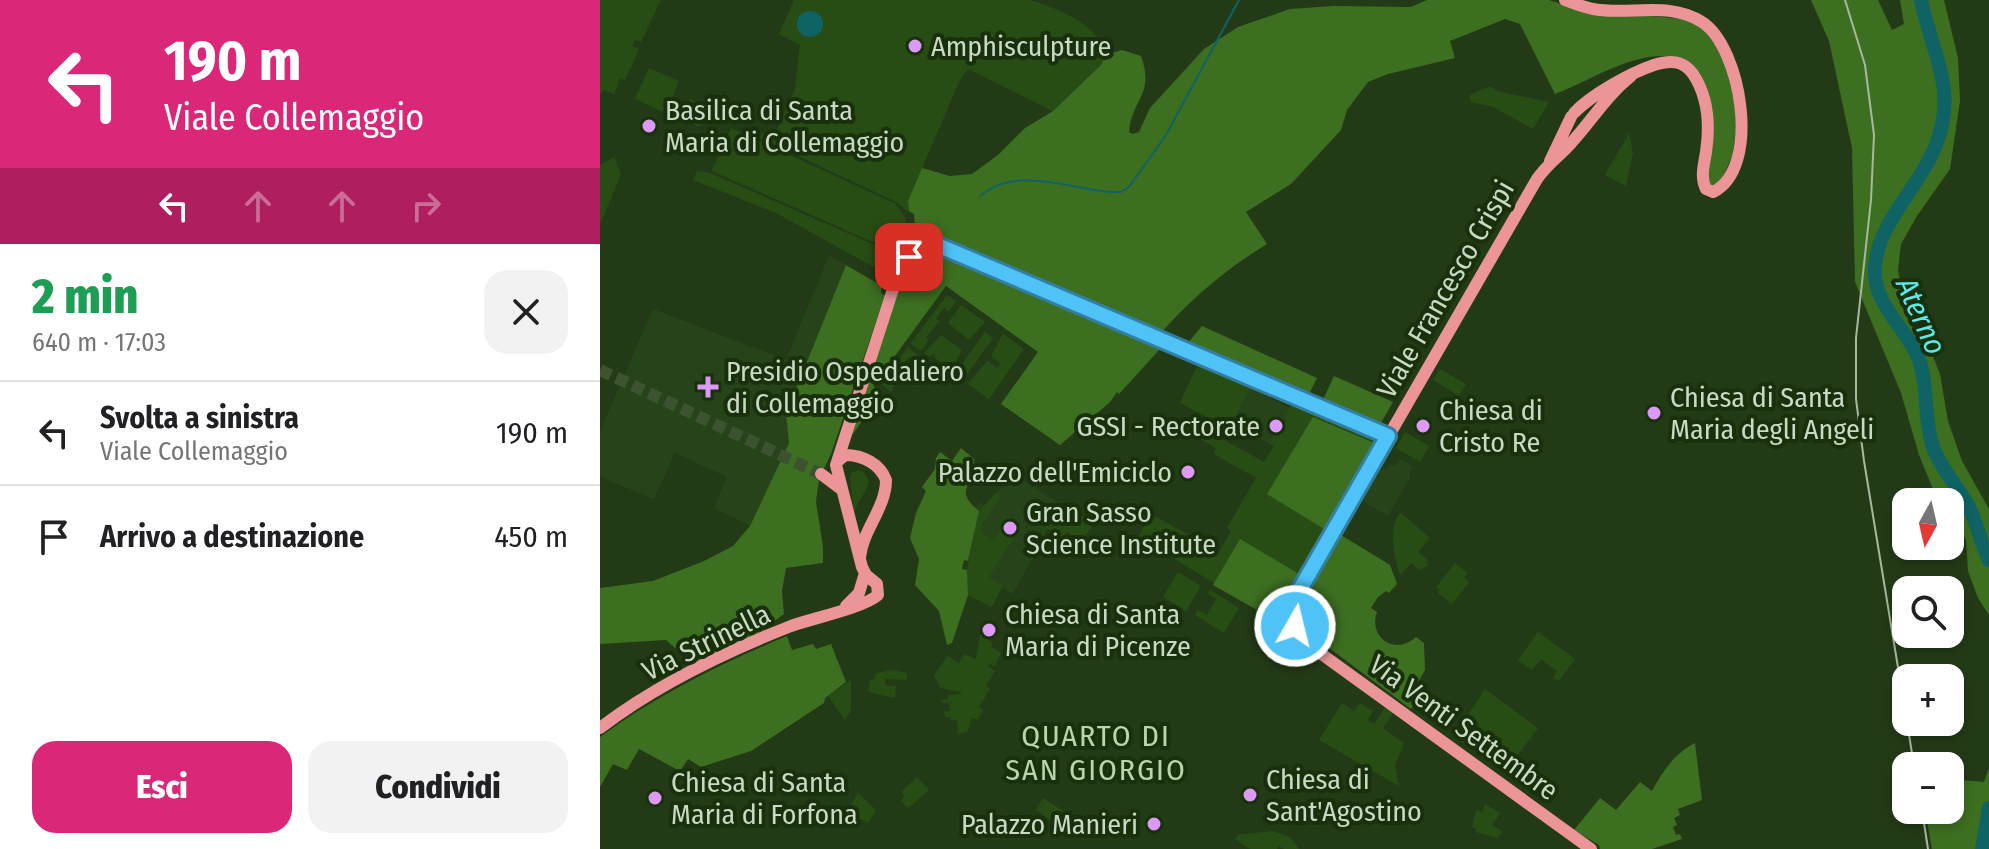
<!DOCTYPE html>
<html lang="it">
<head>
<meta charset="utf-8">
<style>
  body { margin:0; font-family:"Fira Sans Condensed",sans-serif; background:#f2f2f2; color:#202124; height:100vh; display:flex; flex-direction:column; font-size:30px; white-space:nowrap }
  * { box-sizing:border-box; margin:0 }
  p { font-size:26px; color:#757577 }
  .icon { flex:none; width:44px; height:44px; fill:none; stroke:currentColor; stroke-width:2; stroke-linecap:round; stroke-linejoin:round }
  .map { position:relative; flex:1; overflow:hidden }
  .drawer { display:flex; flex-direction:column; background:#fff; width:600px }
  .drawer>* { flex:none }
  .top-card { background:#db2777; color:#fff; overflow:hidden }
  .needle { width:52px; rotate:188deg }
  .controls { position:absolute; left:1292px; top:488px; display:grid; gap:16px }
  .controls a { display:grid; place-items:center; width:72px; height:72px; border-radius:16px; background:#fff; box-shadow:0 4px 12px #0003; font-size:40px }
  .pin { position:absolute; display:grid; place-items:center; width:68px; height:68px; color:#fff; margin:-34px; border-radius:16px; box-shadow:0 4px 12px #0006 }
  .me { position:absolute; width:88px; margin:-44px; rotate:8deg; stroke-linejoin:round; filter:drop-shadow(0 0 6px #0008) }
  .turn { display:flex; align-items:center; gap:28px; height:168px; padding:0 32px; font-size:36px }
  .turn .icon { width:104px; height:104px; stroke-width:2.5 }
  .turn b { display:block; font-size:56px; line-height:68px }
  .lanes { display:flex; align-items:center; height:76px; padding:0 32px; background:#0003; justify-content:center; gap:40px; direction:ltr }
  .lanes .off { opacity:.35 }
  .round { display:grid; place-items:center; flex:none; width:84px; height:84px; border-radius:24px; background:#f2f2f2 }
  .overview { display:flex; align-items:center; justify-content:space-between; height:136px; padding:0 32px }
  h1 { font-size:48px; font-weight:800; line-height:60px; color:#1e9e55 }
  .action { display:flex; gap:16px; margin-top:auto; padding:16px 32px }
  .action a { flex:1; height:92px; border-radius:24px; background:#db2777; color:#fff; font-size:32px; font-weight:800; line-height:92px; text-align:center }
  .action a+a { background:#f2f2f2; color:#202124 }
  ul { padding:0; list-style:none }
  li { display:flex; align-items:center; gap:24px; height:104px; padding:0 32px; border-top:2px solid #e0e0e0 }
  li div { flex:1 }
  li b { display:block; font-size:30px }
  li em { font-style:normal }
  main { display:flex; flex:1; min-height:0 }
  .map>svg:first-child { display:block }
</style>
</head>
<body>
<main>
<section class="drawer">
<div class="top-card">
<div class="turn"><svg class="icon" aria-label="left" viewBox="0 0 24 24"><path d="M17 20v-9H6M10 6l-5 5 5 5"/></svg><div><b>190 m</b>Viale Collemaggio</div></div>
<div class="lanes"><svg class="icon" aria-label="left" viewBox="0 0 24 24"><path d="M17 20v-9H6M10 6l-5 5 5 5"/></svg><svg class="icon off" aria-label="ahead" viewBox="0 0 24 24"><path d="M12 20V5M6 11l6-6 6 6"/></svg><svg class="icon off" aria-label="ahead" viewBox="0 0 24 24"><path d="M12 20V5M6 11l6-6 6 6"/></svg><svg class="icon off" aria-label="right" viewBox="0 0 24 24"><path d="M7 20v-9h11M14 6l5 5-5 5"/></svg></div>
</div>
<div class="overview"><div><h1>2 min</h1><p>640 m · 17:03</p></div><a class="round"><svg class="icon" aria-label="close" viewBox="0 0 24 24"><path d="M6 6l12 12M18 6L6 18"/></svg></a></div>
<ul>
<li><svg class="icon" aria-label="left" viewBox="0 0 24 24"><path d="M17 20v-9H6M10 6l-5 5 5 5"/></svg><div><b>Svolta a sinistra</b><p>Viale Collemaggio</p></div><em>190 m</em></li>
<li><svg class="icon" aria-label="arrive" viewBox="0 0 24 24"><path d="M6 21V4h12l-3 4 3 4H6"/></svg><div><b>Arrivo a destinazione</b></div><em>450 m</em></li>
</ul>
<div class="action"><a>Esci</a><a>Condividi</a></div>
</section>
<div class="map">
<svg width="1389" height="849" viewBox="0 0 1389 849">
  <rect width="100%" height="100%" fill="#233a17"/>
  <path fill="#274319" d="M229,255l17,10 -60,149 3,29 -39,83 -36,-18 13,-31 -52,-24 -21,46 -54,-22v-46l53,-122 133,51z
    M650,388l39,20 -5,10 3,2 -9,17 -4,-1 -4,8 -24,-13 -3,5 -13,-7z
    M800,459l13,7 -4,7 2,3 -23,40 -26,-15 18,-31 7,-1 3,-5 4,2z
    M414,475l45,28 -25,42 4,3 -25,46 -11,-6 -10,19 -24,-12 -1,-25 11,-58 -4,-4 5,-6 5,3z"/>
  <path fill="#284d14" d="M0,0h61l-20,42 -6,-2 -3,6 7,3 -14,31 -5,-2 -6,16 -11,-4 -3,5z
    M194,0h235c24,6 87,30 73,64l-49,47 -85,-42 -8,11 -52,121 1,10h-2l-11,-9 -136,-64 2,-5 11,6 22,-50 5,-44 -21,-11z
    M49,68l30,13 -13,32 -31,-14z
    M890,86l7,5 52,11 -16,27 -40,-22 -22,-5 -2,-7z
    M90,99l20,9 -11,19 -17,-8z
    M131,128l165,76 10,15 -3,15 -15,11 -13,-2 -163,-72z
    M1029,133l4,20 -7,33 -21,-11z
    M14,157l7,18 -21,49v-59z
    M97,171l13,2 172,75 1,22 -11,-4 -96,-53 -83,-33z
    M304,239l9,8 -17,18 -11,5 -1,-23z
    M347,295l9,6 -7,10 -5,-3 -8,10 3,3 -13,17 3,2 -8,11 -11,-7z
    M361,305l24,17 -16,18 -21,-17z
    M385,332l8,6 -31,43 -8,-6z
    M403,334l21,15 -35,50 -21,-15 19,-23 10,7 4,-4 -10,-8z
    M341,335l21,15 -12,22 -6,-4 3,-6 -4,2 -9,-7v-4l-4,4 -6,-4z
    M308,347l10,8 -4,5 -5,-3 -6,8 3,2 -16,16 4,3 -3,6 -10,-8z
    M597,366l53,22 -20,41 -50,-26z
    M840,369l26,15 -7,12 -26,-16z
    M692,403l80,31 5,11 -100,176 -139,-84 13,-23 68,38 12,-21 -4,-3 29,-50 -42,-24 2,-6 -37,-21 5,-9 80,44 10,-16 -4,-2 4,-9 4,2 9,-17 -3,-2z
    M805,432l24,14 -9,16 -24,-14z
    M258,470l6,2 5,9c-3,14 -14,21 -15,36l-4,-40 3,-5z
    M396,493l5,4 -18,25 -2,10 13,8 8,-15 15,8 -28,44 14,8 -11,22 -24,-12 -1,-25 12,-59z
    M459,503l35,20 -21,34 8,-16 -14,-9 -4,6 -16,-9 -9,19 -4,-3z
    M800,512l30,26 -12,14 10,8 -2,2 3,3 -10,5 -8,-7 -11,13c-6,-21 -12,-45 0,-64z
    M855,563l13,10 -4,4 5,5 -17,22 -14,-11 2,-3 -4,-3z
    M578,572l23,14 -15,25 -23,-14z
    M610,590l29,18 -15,25 -29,-18 3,-5 9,5 9,-16 -8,-5z
    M938,632l37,27 -16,22 -6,-3 4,-7 -16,-12 -9,11 -14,-10z
    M380,634l13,9 -2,4 10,6 -6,13 -5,-2 -2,2 7,5 -9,15 4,3 -11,18 4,3 -5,10 -6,-2 -5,14 -9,2 -1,-14 -6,1 -1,-4h-5l-1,-6h6l-1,-8h-7l-1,-3 7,-1v-4l13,-1v-2l-21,-4 -6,-13 14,-19 11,7 5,-9 12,5z
    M294,670l13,3v7l-22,-1v6l11,1 -1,12 -27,-6 2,-12h4l2,-7z
    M251,680v30l-6,10 -17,-24z
    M885,689l53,39 -25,34 -10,-7 4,-7 -41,-30z
    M742,703l12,8 6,-8 13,8 -5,9 6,4 12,-18 8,6 -11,16 21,15 -9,22 4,21 -80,-46z
    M317,777l12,13 -21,18 -7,-7 4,-5 -4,-4z
    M258,793l18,17 -8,13 -21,-12z
    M443,798l25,16 -9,12 -23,-16z
    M885,804l15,9 -8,12 11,7 -6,6 -21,-6v-3l-4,-2 4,-17 6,2z
    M672,831l18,6 9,12h-15l-5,-3 -2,3h-27l-15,-10 3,-4z"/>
  <path fill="#3d6f21" d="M827,0h122l30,10 106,9 18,10 13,17 12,26 7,35 1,28 -4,21 -8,19 -10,11 -4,-2 -2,-7 2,-73 -34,-47c-43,-7 -83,23 -121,37l-35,-70 -15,-5 -55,22 5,17 -67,16 -20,8 -21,28 -6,20 -50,54 -45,28 21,32c-44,27 -83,60 -115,100l8,5 -41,45 -2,-2 -7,10 -50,43 -59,-41 37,-52 -92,-66 -73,100 9,7 -29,41 -1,-7 52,-152 16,-19 8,-5 -3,-14 -10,-6 -1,-17 -5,-3 -1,-10 14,-33 28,8 22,-2 26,-19 27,-27 28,-17 49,-47 3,-9 17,-5 19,6c14,39 -9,42 -12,76l3,2 7,-2 11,-24 54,-59 34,-22 52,-18 43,-3 78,1z
    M1211,0h67l14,30 12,-6 -4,-24h44l14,58 2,43 -10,68 -33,47 -16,28 -3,26 6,37 22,32 14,35 8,47 14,40 27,48v106l-11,-17 -10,-27 -2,-31 -16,-28v-10h-8l-7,-8 -16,-39 -18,-62 -46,-111 -3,-134 -23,-107z
    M246,265l36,21 -1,7 4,2 -54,159 -12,25 -3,23 7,45v16l-37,5 -4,23 2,23 -28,21 -66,31 -7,-11 -17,-15 -66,4v-56l53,-7 51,-20 29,-15 17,-20 39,-83 -3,-29z
    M602,326l115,52 -9,18 -122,-51z
    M734,376l59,26 -15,26 -56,-26z
    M713,417l61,26 -50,86 -57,-35z
    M361,448l13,11c3,28 -23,29 5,52l-11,50 -4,-1 -2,9 5,1 1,25 -16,48 -5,2 -8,-34 -24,-26 4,-26 -9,-21 6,-25 10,-22 -4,-4 13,-18 1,-11 4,-6 12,9z
    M741,535l49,30 7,19 -8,9 -3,-2 -8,6 -7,11 6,4c-9,26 18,44 39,25l8,6 1,27 -13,22 7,4 -8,13 -94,-70 13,-21 -27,-17z
    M640,539l59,35 -26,45 -60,-34z
    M187,636l5,14 21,-6 3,5 15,-5 15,38 -21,16 -1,5 -73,48 -50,16 -13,-8 -8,12 -41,-22 -12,21 -14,-6 -13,23v-50c57,-42 122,-74 187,-101z
    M1095,743l7,57 -24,9 2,6 -6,3 3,7 -4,2 3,8 4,-1 2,5 -30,10h-52l-1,-4 -25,-15 26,-32 16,12 24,-28 12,9c10,-19 23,-38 43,-48z
    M1389,768v81h-57l-7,-39h25v-31l34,3z"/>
  <path fill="#0f6364" d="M197 24a13 13 0 1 1 26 0a13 13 0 1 1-26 0Z"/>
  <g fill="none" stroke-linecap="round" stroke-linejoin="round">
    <path stroke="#0f6364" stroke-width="2" d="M380,196c36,-31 89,-7 130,-4h11l8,-5 37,-52 73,-135"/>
    <path stroke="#0f6364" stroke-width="14" d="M1321,0c7,37 27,75 23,112 -6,64 -64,98 -69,154 -3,38 30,60 43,91 11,29 5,60 15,90 8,23 26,40 37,62 8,17 11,35 19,51
      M1382,849l7,-41"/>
    <path stroke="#3c5231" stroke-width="12" stroke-dasharray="12 6" stroke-linecap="butt" d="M0,370l221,104"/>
    <path stroke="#eb9599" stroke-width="12" d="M965,0c11,4 22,9 35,10 34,4 71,-8 102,12 39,25 60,146 11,170l-7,-3c-6,-12 -2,-24 0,-37 4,-27 3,-54 -13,-78 -10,-14 -23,-14 -39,-9 -24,8 -63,30 -80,48
      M950,161l21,-44
      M237,462l8,-7c18,0 35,9 41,25 0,28 -23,49 -26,77
      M221,474l20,15
      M246,606l13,-13 6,-20
      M0,728c56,-43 125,-76 191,-102 22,-8 72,-18 87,-31l-1,-11 -11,-9 -4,-8 -26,-102 60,-185c15,-32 27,-41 61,-28l431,184
      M991,849l-282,-204 -26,-13 -4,-6 258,-447c12,-17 23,-23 35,-37 20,-22 35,-47 59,-66"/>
    <path stroke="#a8b8a0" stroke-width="2" d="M1245,0l20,65 9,70 -3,65 -15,138v61l8,62 42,255
      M1307,722l7,44
      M1322,810l6,39"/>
  </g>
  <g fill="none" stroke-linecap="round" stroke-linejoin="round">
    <defs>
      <path id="route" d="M309,257l16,-11 17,1 446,189 -93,162 -4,13 4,15"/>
    </defs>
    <use href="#route" stroke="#337fa1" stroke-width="20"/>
    <use href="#route" stroke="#4fc3f7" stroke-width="14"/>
  </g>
  <g fill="#dc99f5" stroke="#19300d" stroke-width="3">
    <circle cx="315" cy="46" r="8"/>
    <circle cx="49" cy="126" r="8"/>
    <path d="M104 375h8v8h8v8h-8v8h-8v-8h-8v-8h8z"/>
    <circle cx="1054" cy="413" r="8"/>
    <circle cx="676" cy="426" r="8"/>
    <circle cx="823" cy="426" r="8"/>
    <circle cx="588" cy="472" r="8"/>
    <circle cx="410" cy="528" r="8"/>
    <circle cx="389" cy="630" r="8"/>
    <circle cx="650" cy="795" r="8"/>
    <circle cx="55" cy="798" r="8"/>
    <circle cx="554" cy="824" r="8"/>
  </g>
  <g text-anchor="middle" stroke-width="8" stroke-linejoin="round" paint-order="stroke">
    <g font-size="28" fill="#cad9c4" stroke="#19300d" text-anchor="start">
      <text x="331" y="56">Amphisculpture</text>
      <text x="65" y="120">Basilica di Santa<tspan x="65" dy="32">Maria di Collemaggio</tspan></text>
      <text x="126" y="381">Presidio Ospedaliero<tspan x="126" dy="32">di Collemaggio</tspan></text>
      <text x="1070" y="407">Chiesa di Santa<tspan x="1070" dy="32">Maria degli Angeli</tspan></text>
      <text x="839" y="420">Chiesa di<tspan x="839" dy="32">Cristo Re</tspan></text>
      <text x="660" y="436" text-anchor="end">GSSI - Rectorate</text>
      <text x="572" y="482" text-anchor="end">Palazzo dell'Emiciclo</text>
      <text x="426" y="522">Gran Sasso<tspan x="426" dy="32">Science Institute</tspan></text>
      <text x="405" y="624">Chiesa di Santa<tspan x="405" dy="32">Maria di Picenze</tspan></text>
      <text x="666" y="789">Chiesa di<tspan x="666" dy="32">Sant'Agostino</tspan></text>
      <text x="71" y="792">Chiesa di Santa<tspan x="71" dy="32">Maria di Forfona</tspan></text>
      <text x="538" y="834" text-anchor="end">Palazzo Manieri</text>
    </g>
    <g font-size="28" fill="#cad9c4" stroke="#19300d">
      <text transform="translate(845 289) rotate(-60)" y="10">Viale Francesco Crispi</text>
      <text transform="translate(106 642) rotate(-26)" y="10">Via Strinella</text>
      <text transform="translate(864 727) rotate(36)" y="10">Via Venti Settembre</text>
    </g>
    <g font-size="30" font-style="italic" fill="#59e9eb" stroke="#19300d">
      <text transform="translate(1321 316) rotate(66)" y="10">Aterno</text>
    </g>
    <g font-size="30" letter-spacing="2" fill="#b8d6ac" stroke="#19300d">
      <text x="496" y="746">QUARTO DI<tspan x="496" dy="34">SAN GIORGIO</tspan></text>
    </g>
  </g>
</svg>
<div class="controls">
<a><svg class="needle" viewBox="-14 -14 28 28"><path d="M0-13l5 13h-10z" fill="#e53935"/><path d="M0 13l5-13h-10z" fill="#757577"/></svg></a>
<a><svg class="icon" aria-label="search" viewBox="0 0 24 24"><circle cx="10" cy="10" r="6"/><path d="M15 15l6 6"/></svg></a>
<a>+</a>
<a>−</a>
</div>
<div class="pin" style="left:309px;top:257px;background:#d93025"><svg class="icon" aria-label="arrive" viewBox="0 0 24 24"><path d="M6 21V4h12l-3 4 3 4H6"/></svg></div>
<svg class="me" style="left:695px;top:626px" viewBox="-20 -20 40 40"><circle r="17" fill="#4fc3f7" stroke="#fff" stroke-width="3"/><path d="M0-11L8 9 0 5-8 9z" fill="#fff"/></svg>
</div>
</main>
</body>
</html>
